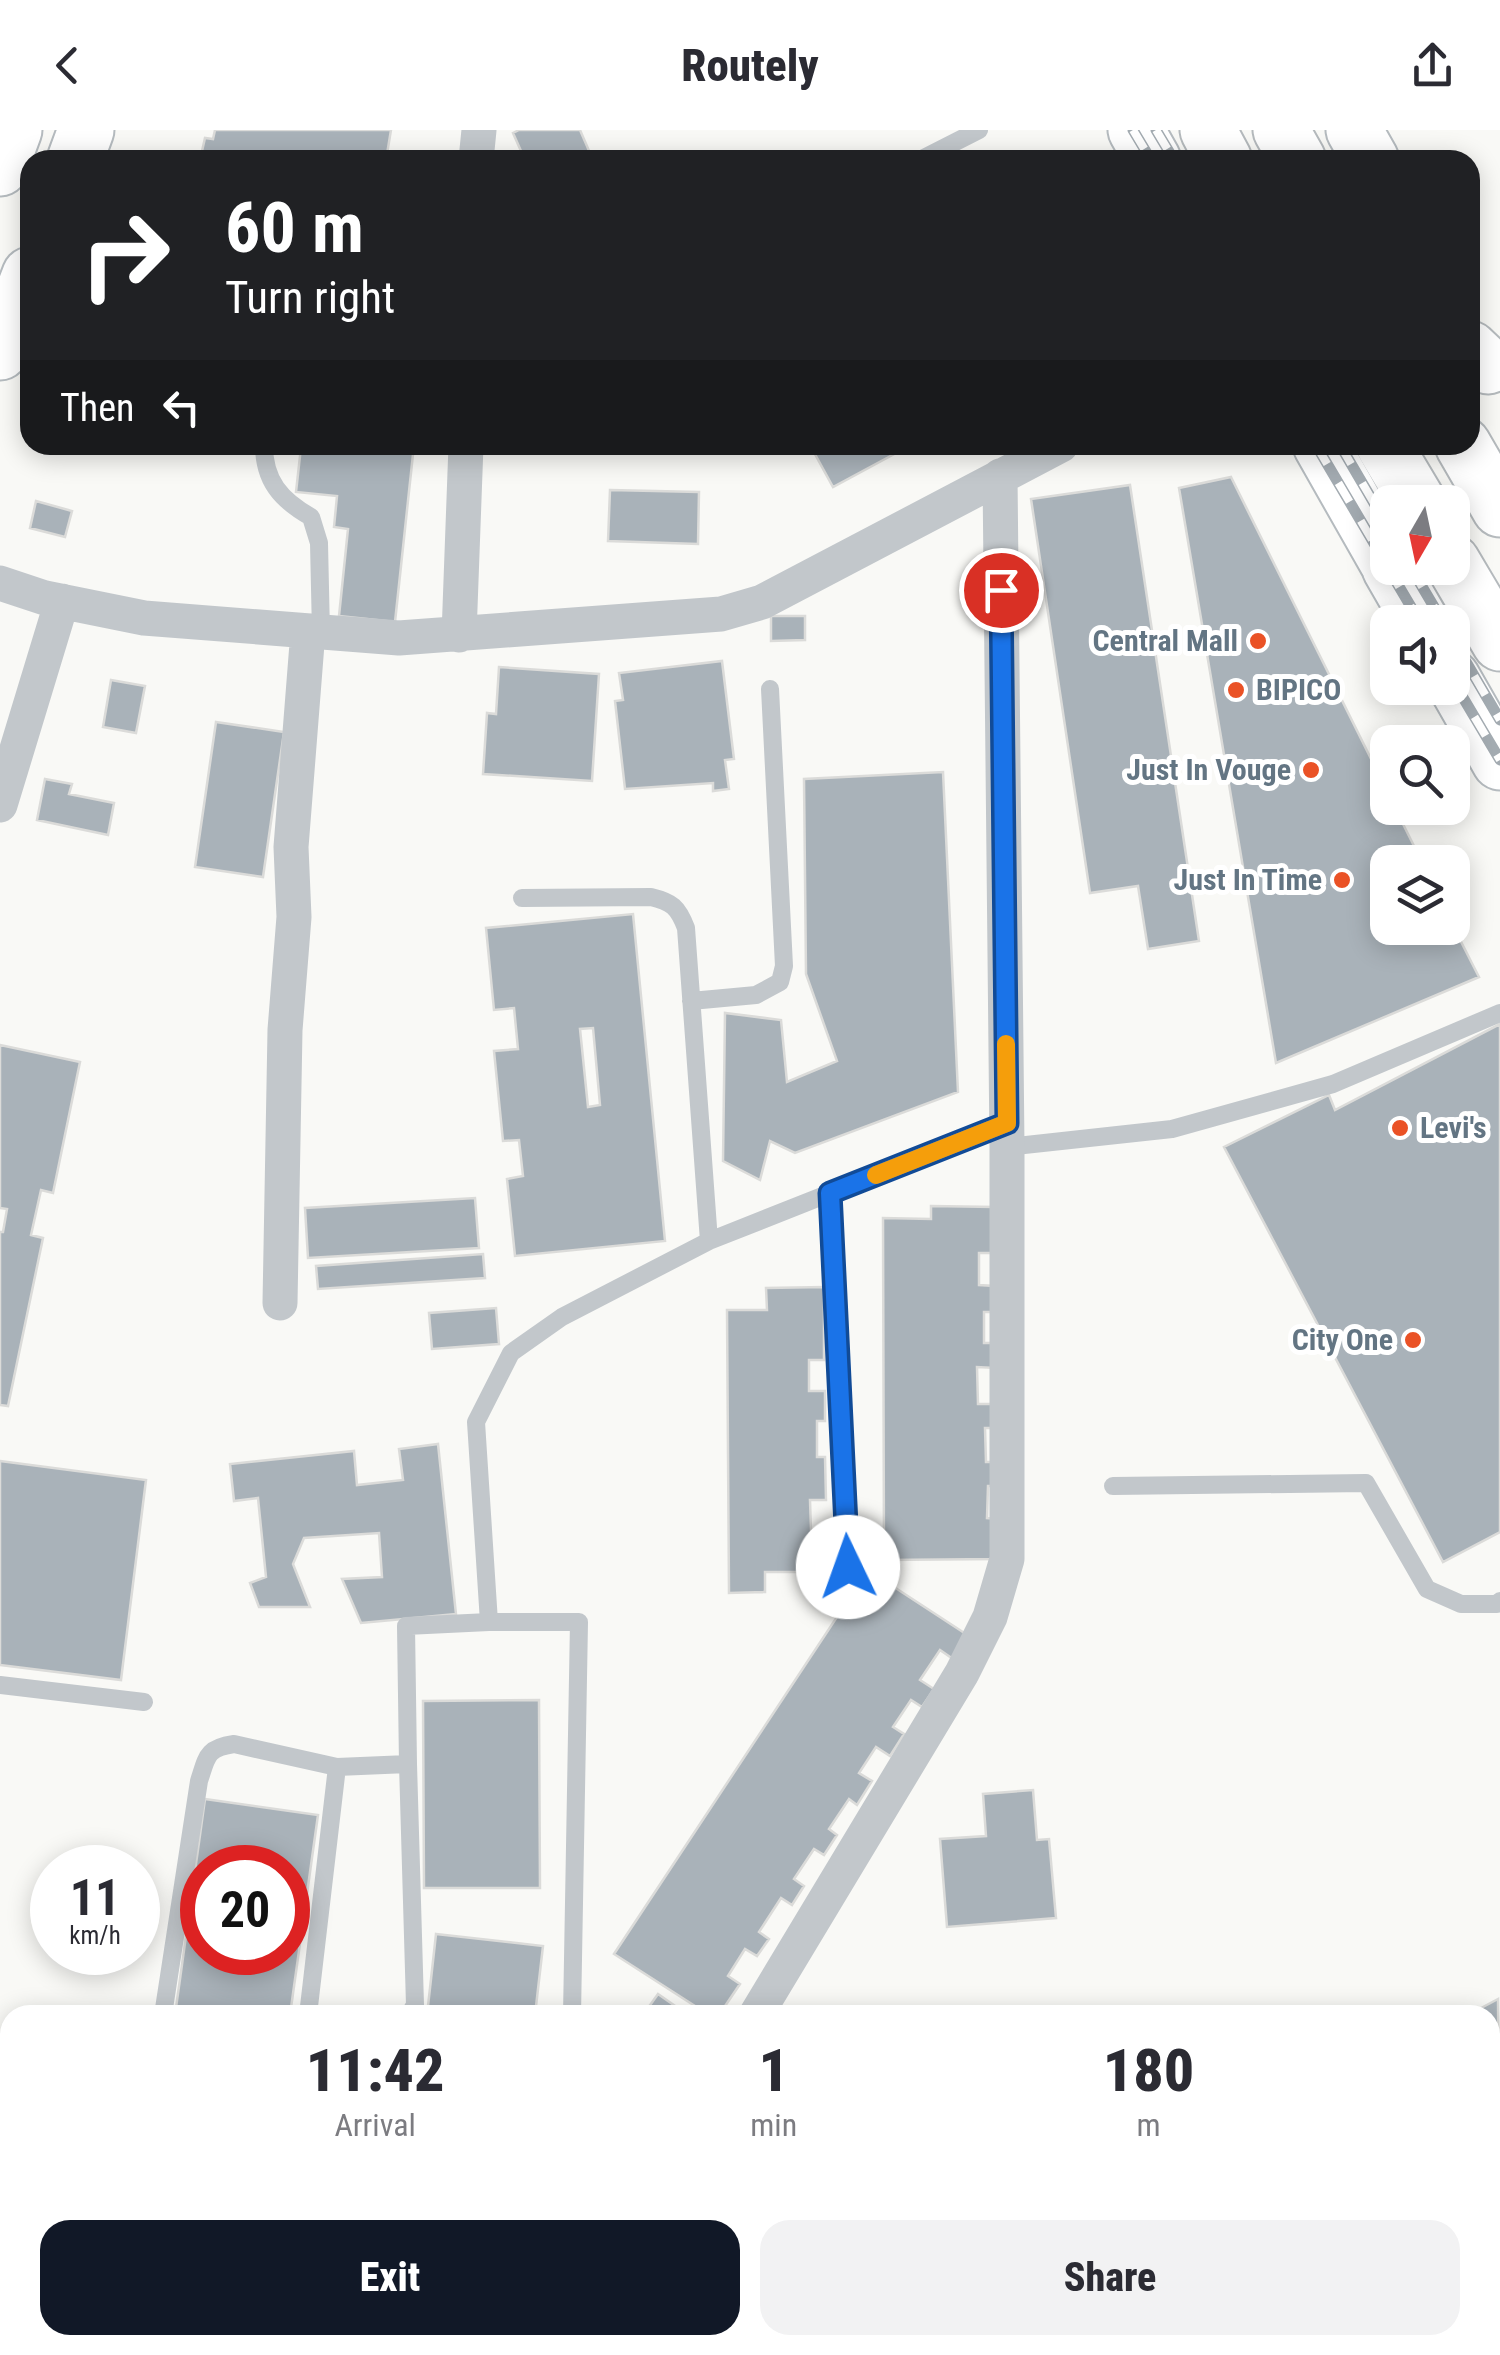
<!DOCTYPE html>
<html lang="en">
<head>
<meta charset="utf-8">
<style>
  body { margin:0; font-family:"Roboto Condensed",sans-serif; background:#f2f2f3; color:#2b2b33; height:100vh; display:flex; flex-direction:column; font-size:38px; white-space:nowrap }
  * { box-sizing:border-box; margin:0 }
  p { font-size:32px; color:#7c7c81 }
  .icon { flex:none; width:55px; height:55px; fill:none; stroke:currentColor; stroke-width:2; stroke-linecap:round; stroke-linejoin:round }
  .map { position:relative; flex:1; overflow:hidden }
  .drawer { position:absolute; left:0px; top:1875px; width:1500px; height:350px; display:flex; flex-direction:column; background:#fff; border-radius:30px 30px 0 0; box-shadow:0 5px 25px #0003 }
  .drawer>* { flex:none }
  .top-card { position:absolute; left:20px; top:20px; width:1460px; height:305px; border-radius:30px; box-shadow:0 5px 25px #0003; background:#202124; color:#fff; overflow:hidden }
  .needle { width:65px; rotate:189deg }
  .buttons { position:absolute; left:1370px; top:355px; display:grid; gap:20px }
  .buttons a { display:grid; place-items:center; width:100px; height:100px; border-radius:20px; background:#fff; box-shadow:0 5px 25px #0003; font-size:50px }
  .speed { position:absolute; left:30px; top:1715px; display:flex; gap:20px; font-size:50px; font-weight:700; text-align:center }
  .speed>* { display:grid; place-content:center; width:130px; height:130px; border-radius:50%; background:#fff; box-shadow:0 5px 25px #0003; line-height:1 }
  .speed small { font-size:25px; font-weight:400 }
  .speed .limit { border:15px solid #d22; background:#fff; color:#111 }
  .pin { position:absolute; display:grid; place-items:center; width:85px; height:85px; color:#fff; margin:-42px; border:5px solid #fff; border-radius:50%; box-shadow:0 2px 10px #0007 }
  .me { position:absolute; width:110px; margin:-55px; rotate:357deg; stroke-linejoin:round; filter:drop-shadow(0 0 8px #0008) }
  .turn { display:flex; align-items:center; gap:35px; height:210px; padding:0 40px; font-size:45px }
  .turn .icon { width:130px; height:130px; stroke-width:2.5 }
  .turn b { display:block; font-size:70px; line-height:85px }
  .then { display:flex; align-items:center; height:95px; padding:0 40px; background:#0003; gap:20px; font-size:38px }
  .eta { display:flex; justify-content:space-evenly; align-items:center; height:170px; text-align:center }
  .eta b { font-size:60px; font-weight:800; line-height:70px }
  .cta { display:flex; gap:20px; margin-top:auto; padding:20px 40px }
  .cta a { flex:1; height:115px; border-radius:30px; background:#111827; color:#fff; font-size:40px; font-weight:800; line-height:115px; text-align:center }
  .cta a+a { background:#f2f2f3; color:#2b2b33 }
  header { display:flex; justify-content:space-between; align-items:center; height:130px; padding:0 40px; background:#fff; font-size:45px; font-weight:800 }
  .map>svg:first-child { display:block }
</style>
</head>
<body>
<header><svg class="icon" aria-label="back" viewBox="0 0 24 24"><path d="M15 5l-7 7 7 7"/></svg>Routely<svg class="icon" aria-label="share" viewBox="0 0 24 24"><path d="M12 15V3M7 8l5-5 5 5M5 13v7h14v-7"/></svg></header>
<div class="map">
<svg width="1500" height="2225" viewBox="0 0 1500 2225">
  <rect width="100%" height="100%" fill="#f9f9f6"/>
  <path fill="#a9b2b9" stroke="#dbdbd9" stroke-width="2.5" fill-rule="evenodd" d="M215,0h176l-5,30h-186l5,-22 8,1z
    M519,0h61l13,30h-68l-12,-27z
    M314,315h100l-19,177 -56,-6 9,-87 -14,-2 3,-31 -41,-4 5,-45 13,1z
    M810,315h101l-78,42z
    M1231,347l157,316v15h7l27,54h-34v66h64v-4l27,53 -203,86 -97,-575z
    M1130,355l69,456 -51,8 -10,-63 -48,7 -59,-394z
    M610,360l89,2 -1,52 -90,-3z
    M36,371l36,10 -7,26 -35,-9z
    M771,486h34v24l-34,1z
    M722,531l12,98 -9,1 4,29 -16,2v-8l-88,6 -10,-88 8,-1 -4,-27z
    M499,537l100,7 -7,107 -109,-7 4,-61 9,1z
    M111,550l34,6 -9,47 -33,-6z
    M216,592l68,10 -21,145 -68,-10z
    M943,642l15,320 -163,61 -25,-12 -10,39 -37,-19 2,-148 56,7 6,62 50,-21 -31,-87 -2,-195z
    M45,649l27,5 -3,10 45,9 -6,32 -71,-15z
    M633,784l32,327 -150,15 -8,-77 16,-3 -4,-36 -16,1 -9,-90 24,-2 -4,-41 -20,2 -8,-82zM593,898l7,77 -12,2 -8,-78z
    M1500,894v508l-57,30 -219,-415 105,-52 6,15z
    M0,915l80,17 -27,131 -12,-3 -10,45 12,3 -35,168 -8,-1v-173h3l4,-23 -7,-1z
    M475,1068l4,50 -171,10 -3,-50z
    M931,1076l64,1 1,46h-17v32l16,1 1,26h-12v31h12v25l-19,-1 1,37h18v24h-11l1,34h10v24h-8l-1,32 12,1 -1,40 -114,1 -1,-342 48,1z
    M483,1124l2,24 -167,11 -2,-23z
    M824,1157v73h-15v31h16v30h-8v36h8l1,43h-16l1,30h15v42h-61v20l-36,1 -2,-283h40l-1,-22z
    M496,1178l3,36 -67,5 -3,-36z
    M438,1314l18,170 -95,9 -19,-44 40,-2 -3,-44 -75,5 -11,26 17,43h-51l-9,-24 16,-6 -8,-79 -24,3 -4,-37 124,-13 3,34 46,-5 -4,-31z
    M0,1331l146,19 -25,200 -121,-15z
    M868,1440l101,66 -16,23 -13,-9 -20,30 14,9 -12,18 -11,-7 -18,27 11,7 -14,22 -14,-9 -17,26 13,8 -15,24 -8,-6 -20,30 8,6 -13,20 -10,-6 -20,30 10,7 -12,19 -11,-7 -22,34 10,7 -12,17 -12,-7 -17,27 12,8 -21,31h-10l-95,-61z
    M539,1570l1,188h-116l-1,-187z
    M1033,1660l4,50 12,-1 7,79 -109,9 -7,-88 46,-3 -3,-42z
    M205,1669l113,16 -28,200h-115zM202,1738h86v84h-86z
    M436,1804l107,12 -8,69h-108z
    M658,1864l30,21h-45z
    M1498,1869l2,236 -10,5v-225h-22z
    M131,2215h113l-2,10h-112z
    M340,2215h163l-4,10h-162z
    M637,2215h249l27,10h-279z
    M1203,2215h79l-20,10h-54z"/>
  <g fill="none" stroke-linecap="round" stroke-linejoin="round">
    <defs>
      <path id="primary" d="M1136,0l17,30
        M1354,0l17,30
        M75,30l11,-30
        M0,38l14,-38
        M0,222l30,-77
        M1321,315l67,118
        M1390,438l31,54
        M1452,548l48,84"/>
      <path id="trunk" d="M1208,0l16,30
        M1281,0l17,30
        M1470,219l18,17
        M1384,315l34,57
        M1463,315l37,64
        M1452,432l48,81"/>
    </defs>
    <use href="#primary" stroke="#b5bbbf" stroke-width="59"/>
    <use href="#trunk" stroke="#b5babd" stroke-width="59"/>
    <path stroke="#c2c7cb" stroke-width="18" d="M920,30l59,-30
      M264,315c0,36 17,55 47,72l8,26 2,90
      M522,768l129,-1c21,5 27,10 35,31l23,313
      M691,871l65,-6 24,-13 4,-16 -14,-277
      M1007,1017l165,-18 161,-45 167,-71
      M830,1063l18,374
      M1113,1356l253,-3 61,106 34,15h36l3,-3
      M489,1492h90l-7,393
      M0,1555l144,17
      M408,1634l7,241 -6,10
      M163,1885l36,-234c8,-24 7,-33 35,-37l103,23 71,-3 -2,-138 83,-4 -13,-200 35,-69 51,-36 147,-76 298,-118
      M308,1885l29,-248
      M1030,2215l5,10
      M112,2225l1,-10
      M275,2225l1,-10"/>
    <path stroke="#c2c7cb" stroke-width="35" d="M476,30l3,-30
      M0,453l45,15 99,20 255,20 322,-24 41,-12 299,-157
      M459,505l7,-190
      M0,675l62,-204
      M280,1173l5,-273 9,-113 -3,-70 17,-216
      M756,1885l206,-342 28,-56 17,-58v-412l-7,-671
      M550,2225l6,-10"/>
    <use href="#primary" stroke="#fff" stroke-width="55"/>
    <use href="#trunk" stroke="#fff" stroke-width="55"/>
    <defs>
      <path id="rail" d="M1133,0l18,30
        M1156,0l18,30
        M1316,315l72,122
        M1340,315l48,82
        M1388,438l32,54
        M1411,438l32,54
        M1452,508l48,82
        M1452,549l48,81"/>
    </defs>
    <use href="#rail" stroke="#a3abb1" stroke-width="11"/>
    <use href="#rail" stroke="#fff" stroke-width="8" stroke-dasharray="22" stroke-linecap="butt"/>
  </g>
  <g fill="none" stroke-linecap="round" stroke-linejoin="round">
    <defs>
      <path id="route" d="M848,1437l-18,-374 177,-70 -6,-533"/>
    </defs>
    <use href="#route" stroke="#114b97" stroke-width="25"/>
    <use href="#route" stroke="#1a73e8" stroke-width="18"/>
    <path stroke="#f59e0b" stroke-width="18" d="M876,1045l131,-52 -1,-79"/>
  </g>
  <g fill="#ea5226" stroke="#fff" stroke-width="4">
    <circle cx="1258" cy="511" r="10"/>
    <circle cx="1236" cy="560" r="10"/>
    <circle cx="1311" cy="640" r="10"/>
    <circle cx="1342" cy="750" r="10"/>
    <circle cx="1400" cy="998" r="10"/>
    <circle cx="1413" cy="1210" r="10"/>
  </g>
  <g text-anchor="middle" stroke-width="10" stroke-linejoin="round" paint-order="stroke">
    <g font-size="30" font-weight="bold" fill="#637583" stroke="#fff" text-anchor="end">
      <text x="1238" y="521">Central Mall</text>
      <text x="1256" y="570" text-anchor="start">BIPICO</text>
      <text x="1291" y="650">Just In Vouge</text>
      <text x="1322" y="760">Just In Time</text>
      <text x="1420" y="1008" text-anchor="start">Levi's</text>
      <text x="1393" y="1220">City One</text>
    </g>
  </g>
</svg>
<div class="buttons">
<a><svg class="needle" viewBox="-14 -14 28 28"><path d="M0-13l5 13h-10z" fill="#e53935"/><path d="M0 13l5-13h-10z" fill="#7c7c81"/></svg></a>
<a><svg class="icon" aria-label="sound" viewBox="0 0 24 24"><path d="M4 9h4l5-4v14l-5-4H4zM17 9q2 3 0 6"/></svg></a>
<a><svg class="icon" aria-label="search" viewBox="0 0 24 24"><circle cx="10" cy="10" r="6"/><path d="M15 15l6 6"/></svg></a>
<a><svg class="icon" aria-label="layers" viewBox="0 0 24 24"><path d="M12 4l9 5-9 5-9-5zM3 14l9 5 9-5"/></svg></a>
</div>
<div class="speed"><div>11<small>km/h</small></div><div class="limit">20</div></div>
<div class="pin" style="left:1001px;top:460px;background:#d93025"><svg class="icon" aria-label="arrive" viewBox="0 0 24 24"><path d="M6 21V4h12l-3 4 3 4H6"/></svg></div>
<svg class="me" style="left:848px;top:1437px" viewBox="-20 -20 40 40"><circle r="19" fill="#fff"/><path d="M0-13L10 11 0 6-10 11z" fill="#1a73e8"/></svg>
<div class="top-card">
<div class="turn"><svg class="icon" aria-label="right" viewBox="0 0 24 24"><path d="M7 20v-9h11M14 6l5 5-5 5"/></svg><div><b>60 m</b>Turn right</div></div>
<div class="then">Then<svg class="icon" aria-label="left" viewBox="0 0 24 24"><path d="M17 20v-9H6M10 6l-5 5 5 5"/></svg></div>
</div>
<section class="drawer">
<div class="eta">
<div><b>11:42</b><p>Arrival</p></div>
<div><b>1</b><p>min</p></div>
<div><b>180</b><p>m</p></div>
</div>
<div class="cta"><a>Exit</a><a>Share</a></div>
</section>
</div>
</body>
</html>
